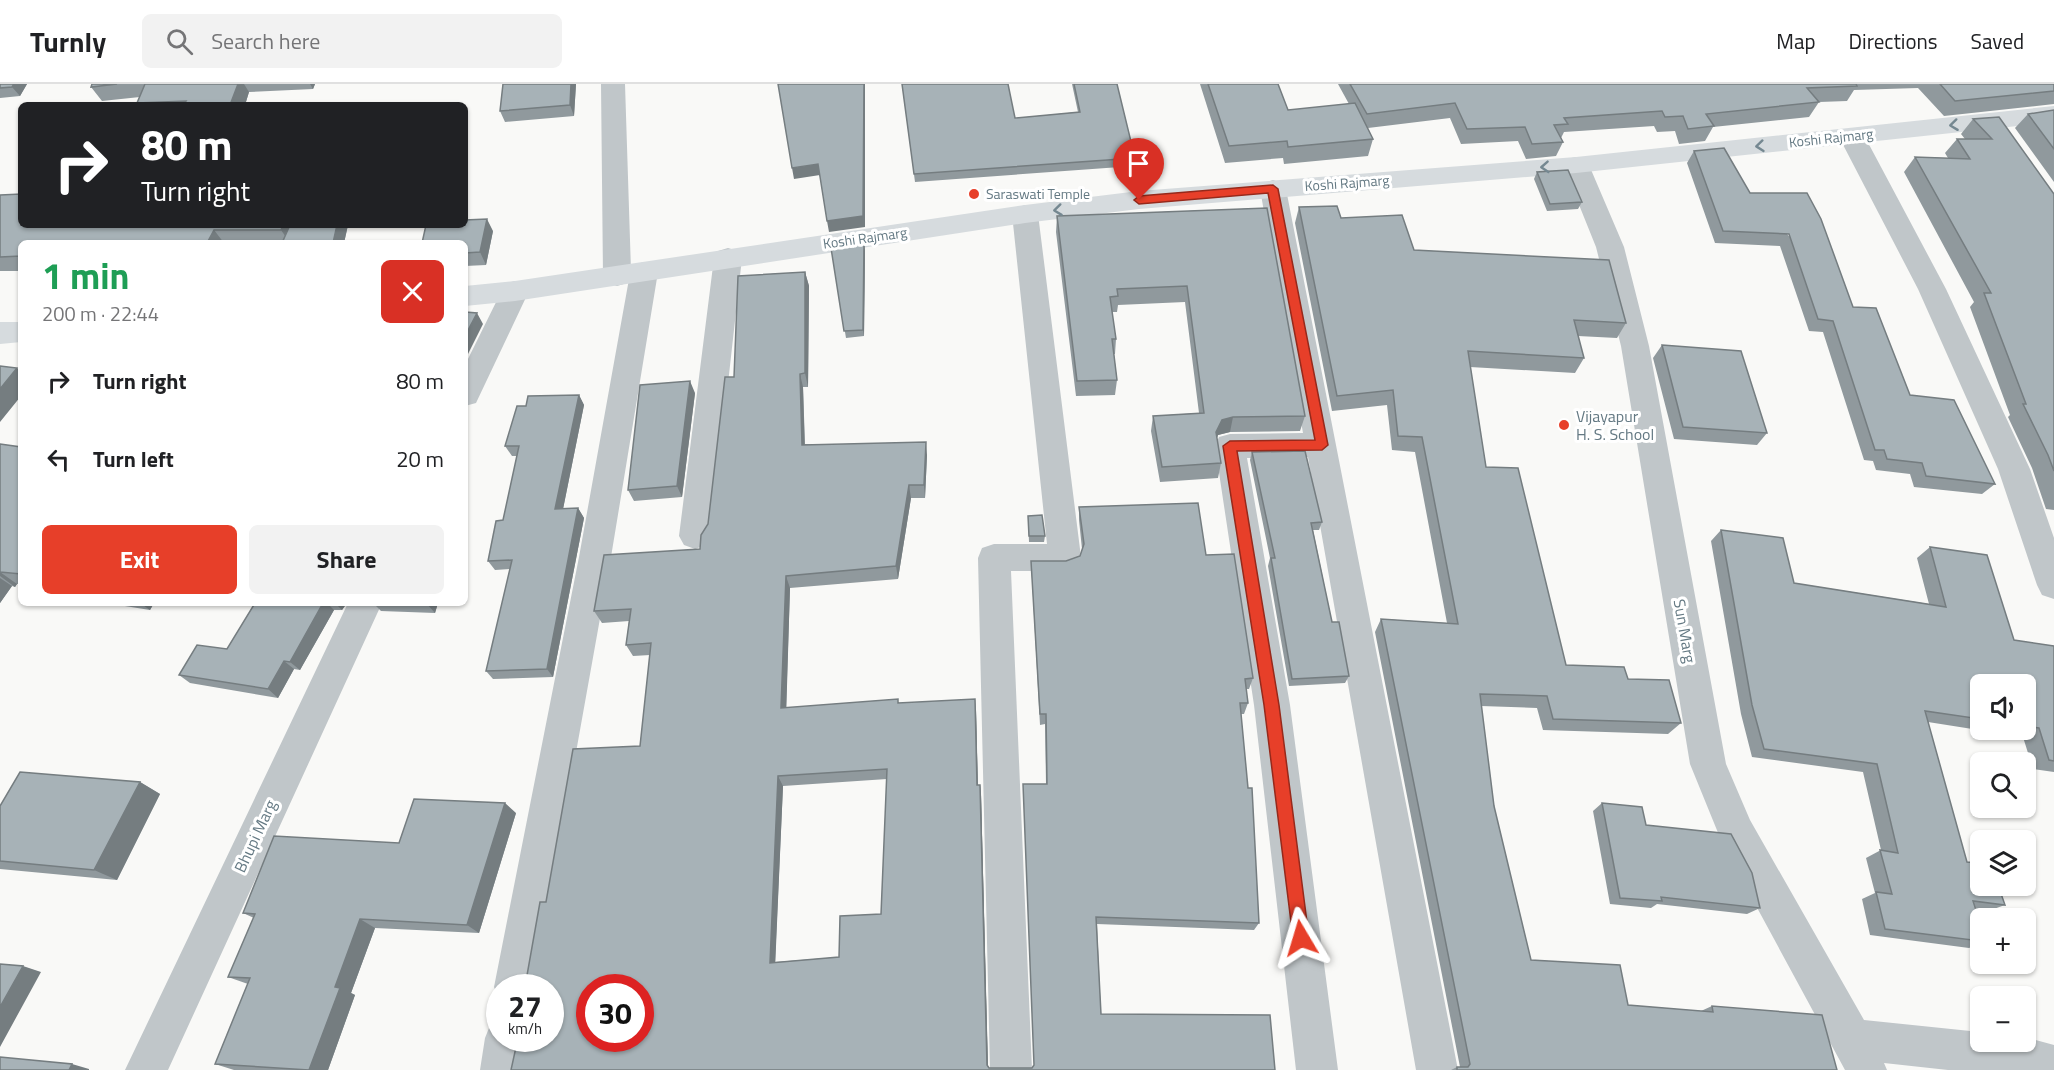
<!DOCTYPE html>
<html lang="en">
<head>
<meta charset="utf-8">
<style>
  body { margin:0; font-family:"Titillium Web",sans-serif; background:#f2f2f2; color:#202124; height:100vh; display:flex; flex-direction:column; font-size:22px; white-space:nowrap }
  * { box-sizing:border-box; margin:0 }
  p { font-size:20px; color:#757577 }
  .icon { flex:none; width:33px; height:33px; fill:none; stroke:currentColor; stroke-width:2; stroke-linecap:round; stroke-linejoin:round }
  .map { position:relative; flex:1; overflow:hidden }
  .sheet { position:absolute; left:18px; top:156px; width:450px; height:366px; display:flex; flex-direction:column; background:#fff; border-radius:9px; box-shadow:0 2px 4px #0004 }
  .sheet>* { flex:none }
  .hud { position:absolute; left:18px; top:18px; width:450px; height:126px; border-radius:9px; box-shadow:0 2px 4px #0004; background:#202124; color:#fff; overflow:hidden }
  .controls { position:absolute; left:1970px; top:590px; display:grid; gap:12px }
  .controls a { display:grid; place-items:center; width:66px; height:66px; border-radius:9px; background:#fff; box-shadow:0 2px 4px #0004; font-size:30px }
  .speed { position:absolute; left:486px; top:890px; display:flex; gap:12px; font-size:30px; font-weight:700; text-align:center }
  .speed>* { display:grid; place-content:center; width:78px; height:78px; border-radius:50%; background:#fff; box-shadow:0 2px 4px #0004; line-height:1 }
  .speed small { font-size:15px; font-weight:400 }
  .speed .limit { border:9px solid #d22; background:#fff; color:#111 }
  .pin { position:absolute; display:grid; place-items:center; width:51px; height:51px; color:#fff; margin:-62px -26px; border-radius:50% 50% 50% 0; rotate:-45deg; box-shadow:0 0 6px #0007 }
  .pin .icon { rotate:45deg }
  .me { position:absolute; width:66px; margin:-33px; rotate:353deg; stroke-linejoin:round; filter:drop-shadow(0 0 4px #0008) }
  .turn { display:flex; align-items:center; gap:21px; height:126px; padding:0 24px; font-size:27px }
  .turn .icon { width:78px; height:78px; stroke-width:2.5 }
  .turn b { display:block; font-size:42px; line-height:51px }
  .round { display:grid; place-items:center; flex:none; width:63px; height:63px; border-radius:9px; background:#f2f2f2 }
  .summary { display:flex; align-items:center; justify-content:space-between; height:102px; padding:0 24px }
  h1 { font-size:36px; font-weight:700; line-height:45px; color:#1e9e55 }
  .action { display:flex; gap:12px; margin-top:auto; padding:12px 24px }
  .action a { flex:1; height:69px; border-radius:9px; background:#e73f29; color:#fff; font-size:24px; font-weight:700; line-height:69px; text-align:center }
  .action a+a { background:#f2f2f2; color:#202124 }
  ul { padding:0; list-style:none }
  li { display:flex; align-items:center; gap:18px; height:78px; padding:0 24px }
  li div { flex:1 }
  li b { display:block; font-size:22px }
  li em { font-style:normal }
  header { display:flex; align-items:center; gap:36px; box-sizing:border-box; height:84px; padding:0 30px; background:#fff; border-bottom:2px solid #e0e0e0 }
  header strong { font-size:28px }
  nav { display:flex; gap:33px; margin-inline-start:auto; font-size:21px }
  .search { width:420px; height:54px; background:#f2f2f2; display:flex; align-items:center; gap:15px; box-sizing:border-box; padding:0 21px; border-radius:9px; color:#757577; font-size:22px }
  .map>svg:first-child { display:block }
</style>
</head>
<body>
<header>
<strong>Turnly</strong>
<div class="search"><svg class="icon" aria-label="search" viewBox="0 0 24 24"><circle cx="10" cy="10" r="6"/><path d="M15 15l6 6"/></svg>Search here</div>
<nav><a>Map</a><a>Directions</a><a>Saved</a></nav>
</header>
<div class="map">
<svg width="2054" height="986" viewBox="0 0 2054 986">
  <rect width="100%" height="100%" fill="#f9f9f7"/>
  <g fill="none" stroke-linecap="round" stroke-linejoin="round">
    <path fill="#c0c6c9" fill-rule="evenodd" d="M601,0h24l6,187 3,-6 10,-3 10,3 4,7 -47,285 -77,430h-34v14l-6,-14 85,-430 50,-278 -2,4 -10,3 -10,-3 -4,-7z
      M1852,45l9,2 4,6 81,152 84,180 24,69v61l-12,-4 -5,-10 -39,-116 -80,-180 -79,-152 4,-6z
      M1576,73l9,2 4,6 35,82 25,99 77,418 24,56 114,200 116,12v9h45v-4l29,8v25h-106l-64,-7 3,7h-42l-122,-225 -33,-81 -69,-418 -25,-99 -33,-82 4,-6z
      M1273,96l9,3 4,6 172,881h-42l-108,-613 -61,1 43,247 48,365h-42l-42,-365 -39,-259 4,-9 11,-3 73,-1 -43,-244 4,-6z
      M1025,121l9,3 4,6 43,343 -4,10 -12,4h-54l21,499h-42l-12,-512 4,-10 12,-4h53l-35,-330 4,-6z
      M728,164l10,3 4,7 -31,278 -5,9 -11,4 -11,-4 -5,-9 35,-278 4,-7z
      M515,197l10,3 4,7 -53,112 -11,3v-41l40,-81z
      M348,519h34l-214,467h-43z
      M500,936v18h27l-5,32h-42l5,-32 6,-15z"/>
    <path fill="#d6dbde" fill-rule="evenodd" d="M2054,22v16l-478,51 -437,36 -114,14 -510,78 -50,5v-20l50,-5 510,-76 114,-14 437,-34z
      M0,238h21v20l-21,2z"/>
  </g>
  <path fill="#90999d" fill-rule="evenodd" d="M0,0h27l-7,12 -20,2z
    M92,0h223l-2,5 -64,3 -4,13h-107l-1,-2 3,-6 -38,4 -11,-14z
    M503,0h73l-2,32 -69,6 -5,-11z
    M902,0l113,34 63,-6 -6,-28h45l18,74 -1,8 -219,16z
    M1200,0h78l10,26 61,-6 -11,-20h716v20l-110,12 -26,-28 -64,2 -7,11 -28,1 -10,15 -96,10 -8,14 -26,3 -4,-13 -18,1 -3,-6 -90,6 -3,6 2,4 -7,14 -30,3 -8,-18 -57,3 -11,-26 -82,10 5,11 -5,17 -84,8 -1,-6 -58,5z
    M2054,26v72l-39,-54 13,-14z
    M1973,35l81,75v316l-8,-1 -14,-41 -24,-51 2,-2 -40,-108 4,-5 -70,-130 11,-15 33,1 -3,-5 12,-14h8l-4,-5z
    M1694,67l56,42 103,114 57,88 85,89 -13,10 -68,-7 -4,-13 -34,-4 -3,-9 -9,-1 -41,-128 -14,-1 -29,-85 -65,-3 -28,-80z
    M1537,88l45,30 -4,7 -31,2 -13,-32z
    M0,111l21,30h327l-4,18h-323v28h-21z
    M1299,123l42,11 73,32 212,73 -9,15 -39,-2 6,22 -9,15 -105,-6 16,100 80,198 62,14 53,44 -13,11 -125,-4 -6,-22 -56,-2 13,100 37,154 97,45 73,6 11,-5 125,64h-386l6,-3h3l-85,-435 6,-13 66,4 -32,-171 -23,-2 -5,-45 -55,6 -37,-188z
    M1267,124l38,208 -5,15 -70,1 -12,3 -1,3 4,25 -3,15 -58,4 -9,-51 2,-15 46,-3 -14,-111 -67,3 -1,7h-5l4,27 -1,15h-1l3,26 -2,15 -39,1 -20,-164 1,-16z
    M493,147l-7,34 -21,1v-23z
    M831,164l34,2 -1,86 -18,2z
    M805,188l4,14 -1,101h-5l2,57 122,11 -2,43h-14l-13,81 -108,9 -4,120 112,-5 78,7 2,75h2l1,9 7,272 1,2h43l2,-3 12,-281 -1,-60 -5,1 -9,-164h35l14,-5 2,-7 -3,-29v-13l127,48 47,123 -4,11h-3l2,14 -4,11h-3l18,209 -5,7 -157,-6 4,90 174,56h-764l7,-32 8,-57 20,-79 94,-156 10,-91 -17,1 -7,-11 3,-24 -27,2 -8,-12 106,-62 8,-25 26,-147zM887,695l-6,135 -42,43 -64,5 8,-176z
    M1662,261l105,88 -10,12 -83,-6 -21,-81z
    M695,309l-13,104 -48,4 -6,-11z
    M579,311l5,10 -21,104 15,-1 6,10 -31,159 -60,2 -7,-8 24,-102 -15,1 -7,-9 15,-41 14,-64h-5l-7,-10 21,-40z
    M0,360l21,3v137h-4l-2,3 -3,-1 -12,17z
    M1252,368l70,70 -3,8h-6l19,92 17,54 -4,7 -56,3 -21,-120 2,-8 -20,-98z
    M1028,432l17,20 -1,6h-15z
    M1721,446l73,53 135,21 -12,-46 13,-11 84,93 40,6v126l-21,-3 -10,-32 -95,-15 39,140 38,43 -17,6 -12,-1 4,13v21l-11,4 -99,-13 -8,-36 13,-6 -9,-35 15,-8 -18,-78 -111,-15 -11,-43 -30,-173zM1980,600h45v45h-45z
    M106,519h48l-4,7z
    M255,519h92l-5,7h-8l-34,60 -6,-1 -16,29 -88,-15 -11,-8 48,-26z
    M373,519h65l-3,10 -54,-2z
    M140,698l20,12 -43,86 -117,-11v-63z
    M1602,719l44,22 114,83 -13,6 -90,-10 -6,4 -41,-4 -17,-93z
    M516,729l-37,120 -104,-5 -24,65 4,2 -27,75h-94l-19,-6 33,-80 -20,-7 26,-59 -11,-5 156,-70z"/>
  <path fill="#757d80" d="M14,0h13l-7,12 -8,-9z
    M238,0h6l5,8 -4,13h-15z
    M310,0h5l-2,5z
    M571,0h5l-2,32 -4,-11z
    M864,0h1v143l-36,5 -2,-11z
    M818,80l2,11 -26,4 -2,-11z
    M487,135l6,12 -7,34 -6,-13z
    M283,141h17l-10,18 -9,-13z
    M337,141h11l-4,18h-11z
    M214,146l10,13h-17z
    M864,159l1,7 -1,86 -1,-6z
    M805,188l4,14 -1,101 -3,-14z
    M477,229l6,11 -18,36v-24z
    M17,284l4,4v24l-21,26v-33z
    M800,290l3,13 2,71 -3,-13z
    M690,297l5,12 -13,104 -5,-11z
    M579,311l5,10 -23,114 -6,-10z
    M1233,333l-3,15 -12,3 -5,11 3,-14 6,-12z
    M926,358l1,13 -2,43 -1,-13z
    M909,401l2,13 -13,81 -2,-13z
    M578,424l6,10 -31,159 -6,-8z
    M0,488l17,12 -2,3 -15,-11z
    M786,492l4,12 -4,131 -5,-11z
    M0,494l12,8 -12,17z
    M140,519h14l-4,7z
    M323,519h4l7,7 -34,60 -10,-8z
    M335,519h12l-5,7z
    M427,519h11l-3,10 -8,-9z
    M284,577l10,8 -16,29 -10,-9z
    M975,615l1,11 2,84 -1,-9z
    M778,692l5,10 -8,183 -5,-6z
    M140,698l20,12 -43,86 -23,-10z
    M980,701l1,9 7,276 -1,-5z
    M505,719l11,10 -37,120 -12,-8z
    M360,835l15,9 -24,65 4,2 -27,75h-19l26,-83z
    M23,882l18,6 -41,75v-40z
    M72,980l17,5v1h-20z"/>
  <path fill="#a7b2b7" stroke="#757d80" stroke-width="1.5" fill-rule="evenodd" d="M0,0h14l-2,3 -12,1z
    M92,0h25l-26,3z
    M145,0h93l-8,21h-47l3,-4 -49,2z
    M503,0h68l-1,21 -70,6z
    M778,0h86l-1,132 -36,5 -9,-57 -26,4z
    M902,0h106l7,34 65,-6 -6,-28h43l18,74 -221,16z
    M1208,0h70l10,26 67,-7 18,36 -85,8 -1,-6 -58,5z
    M1350,0h506l1,2 -50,2 12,14 -113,12 8,12 -26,3 -5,-13 -18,1 -3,-6 -98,7 4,6 -14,1 9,17 -31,2 -7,-17 -58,2 -12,-26 -88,11z
    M1940,0h114v7l-99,10z
    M2054,26v39l-26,-35z
    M1999,33l55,77v277l-6,-16 -25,-51h3l-42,-111h7l-76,-136 55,2 -13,-20h35l-19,-20z
    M1724,64l26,45h57l14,26 32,88 23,1 34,87 44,5 41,84 -69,-8 -4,-13 -35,-4 -3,-9h-9l-42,-129 -15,-2 -29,-85 -66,-3 -29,-80z
    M1568,86l14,32 -32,2 -13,-32z
    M21,110v31h262l-2,5h-67l-7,13h-186v13l-21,1v-62z
    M1337,122l4,12 61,-3 12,35 195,10 17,63 -52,-3 10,38 -116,-7 18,116 32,1 48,197 58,2 4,12 41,1 12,43 -128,-4 -6,-23 -67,-2 14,112 37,154 89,5 8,40 85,7 -1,-6 110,9 15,55h-380v-3h11l2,-3 -89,-445 77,5 -36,-187 -24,-1 -5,-46 -56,6 -38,-189z
    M1267,124l38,208 -72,1 -11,3 -6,12 5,31 -59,4 -9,-51 51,-3 -17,-127 -70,3 1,7 -8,1 6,42h-4l5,41 -40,1 -20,-165z
    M487,135l-7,33 -15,1v-10h-43l4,-18h39v-5z
    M290,141h47l-4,18h-51z
    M864,159l-1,87 -19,1 -13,-83z
    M805,188v101l-5,1 2,71 124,-3 -2,43h-15l-13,81 -110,10 -5,132 117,-9v4l77,-4 2,86h3l7,280 2,3h43l2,-3 -11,-281h24l-1,-70h-6l-9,-153h35l14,-5 4,-12 -5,-37 119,-4 8,52 28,-1 19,124 -8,1 3,24h-8l8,85h4l7,135 -163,-6 5,97 169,1 5,55h-764l7,-32h32v-51h-28l1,-4 3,-2 14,-79h6l27,-153 67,-3 11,-103 -25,2 5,-36 -37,2 10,-56 96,-6 1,-14 7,-11 17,-147h9l4,-101zM887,685l-6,145 -41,2 -1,41 -69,6 8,-187zM590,903h50v51h-50z
    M465,228l12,1 -12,23z
    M1662,261l79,6 26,82 -84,-6z
    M0,282l17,2 -17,21z
    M690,297l-13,105 -49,4 12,-105z
    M579,311l-24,114 23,-1 -31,161 -61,2 26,-111 -24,1 8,-40 7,-1 16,-74h-14l12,-40h9l2,-10z
    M0,360l21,3v127l-21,-2z
    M1305,367l17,71 -11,1 21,99h7l10,54 -57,3 -21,-121h4l-23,-106z
    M1042,431l3,21h-16l-1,-20z
    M1721,446l62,8 11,45 152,24 -16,-60 57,8 27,85 40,6v115l-5,-1 -10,-32 -14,-2v-42h-45v35l-55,-8 42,151 13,1v22h18l7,20 -32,-4 7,22v18l-95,-12 -9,-37 16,2 -12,-44 18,3 -21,-89 -113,-15 -12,-44z
    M255,519h68l-33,59 -6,-1 -16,28 -89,-14 18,-30 30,4z
    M20,688l120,10 -46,88 -94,-9v-55z
    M414,715l91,4 -38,122 -107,-6 -25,68 5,1 -31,82 -94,-6 35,-86 -22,-1 27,-63 -12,-1 31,-77 125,7z
    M1602,719l40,4 4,18 85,9 21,39 8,35 -99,-11 1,4 -42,-3z
    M0,880l23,2 -23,41z
    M0,973l72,7 -3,6h-69z"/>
  <defs><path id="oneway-chevron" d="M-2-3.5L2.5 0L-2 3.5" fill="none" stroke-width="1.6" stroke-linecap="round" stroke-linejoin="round" transform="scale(1.5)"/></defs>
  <g stroke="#758891">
    <use href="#oneway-chevron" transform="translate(1954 41) rotate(173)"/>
    <use href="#oneway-chevron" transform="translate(1760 62) rotate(174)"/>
    <use href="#oneway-chevron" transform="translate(1545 83) rotate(176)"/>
    <use href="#oneway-chevron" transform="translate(1058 126) rotate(173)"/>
  </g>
  <path fill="#e73f29" stroke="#96291b" stroke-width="1.5" d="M1273,101l5,4 50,256 -6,5 -85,1 42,254 30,233 -2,5 -6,3 -6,-3 -2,-5 -29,-233 -41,-259 7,-5 85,-1 -47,-247 -129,11 -5,-4 5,-4z"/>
  <g fill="#e73f29" stroke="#fff" stroke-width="2">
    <circle cx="974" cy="110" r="6"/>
    <circle cx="1564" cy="341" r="6"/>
  </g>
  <g text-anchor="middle" stroke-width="6" stroke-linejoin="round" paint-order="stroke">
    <g font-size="14" fill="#647983" stroke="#fff">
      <text transform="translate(1831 54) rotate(-6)" y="5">Koshi Rajmarg</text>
      <text transform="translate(1347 99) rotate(-4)" y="5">Koshi Rajmarg</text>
      <text transform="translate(865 154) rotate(-8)" y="5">Koshi Rajmarg</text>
    </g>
    <g font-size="14" fill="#647983" stroke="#fff" text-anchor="start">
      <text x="986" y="115">Saraswati Temple</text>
    </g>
    <g font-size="16" fill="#647983" stroke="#fff" text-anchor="start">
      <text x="1576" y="338">Vijayapur<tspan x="1576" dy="18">H. S. School</tspan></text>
    </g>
    <g font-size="16" fill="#647983" stroke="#fff">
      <text transform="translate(1685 547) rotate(80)" y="6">Sun Marg</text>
      <text transform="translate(255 752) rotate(-65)" y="6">Bhupi Marg</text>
    </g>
  </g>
</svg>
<div class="controls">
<a><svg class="icon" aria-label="sound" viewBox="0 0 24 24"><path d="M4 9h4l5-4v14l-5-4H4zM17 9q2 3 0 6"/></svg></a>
<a><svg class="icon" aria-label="search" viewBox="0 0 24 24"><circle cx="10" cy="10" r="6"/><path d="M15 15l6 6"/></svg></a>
<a><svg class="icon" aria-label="layers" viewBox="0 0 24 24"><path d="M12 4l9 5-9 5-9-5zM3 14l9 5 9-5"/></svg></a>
<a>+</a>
<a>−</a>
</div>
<div class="speed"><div>27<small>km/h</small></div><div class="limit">30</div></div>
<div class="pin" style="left:1139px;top:116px;background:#d93025"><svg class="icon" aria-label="arrive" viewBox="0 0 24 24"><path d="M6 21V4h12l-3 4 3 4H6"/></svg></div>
<svg class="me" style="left:1301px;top:854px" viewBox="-20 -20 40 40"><path d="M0-17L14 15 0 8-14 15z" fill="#e73f29" stroke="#fff" stroke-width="4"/></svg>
<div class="hud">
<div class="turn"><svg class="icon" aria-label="right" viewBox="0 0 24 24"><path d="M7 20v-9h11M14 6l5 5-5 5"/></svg><div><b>80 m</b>Turn right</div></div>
</div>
<section class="sheet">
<div class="summary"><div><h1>1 min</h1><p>200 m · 22:44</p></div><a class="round" style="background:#d93025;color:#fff"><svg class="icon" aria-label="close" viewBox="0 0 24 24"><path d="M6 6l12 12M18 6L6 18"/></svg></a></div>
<ul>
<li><svg class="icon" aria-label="right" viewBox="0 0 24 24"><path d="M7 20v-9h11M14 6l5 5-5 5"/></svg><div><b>Turn right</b></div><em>80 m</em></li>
<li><svg class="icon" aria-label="left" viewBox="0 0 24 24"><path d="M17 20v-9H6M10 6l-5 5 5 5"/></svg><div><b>Turn left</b></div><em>20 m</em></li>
</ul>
<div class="action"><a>Exit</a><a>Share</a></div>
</section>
</div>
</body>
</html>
